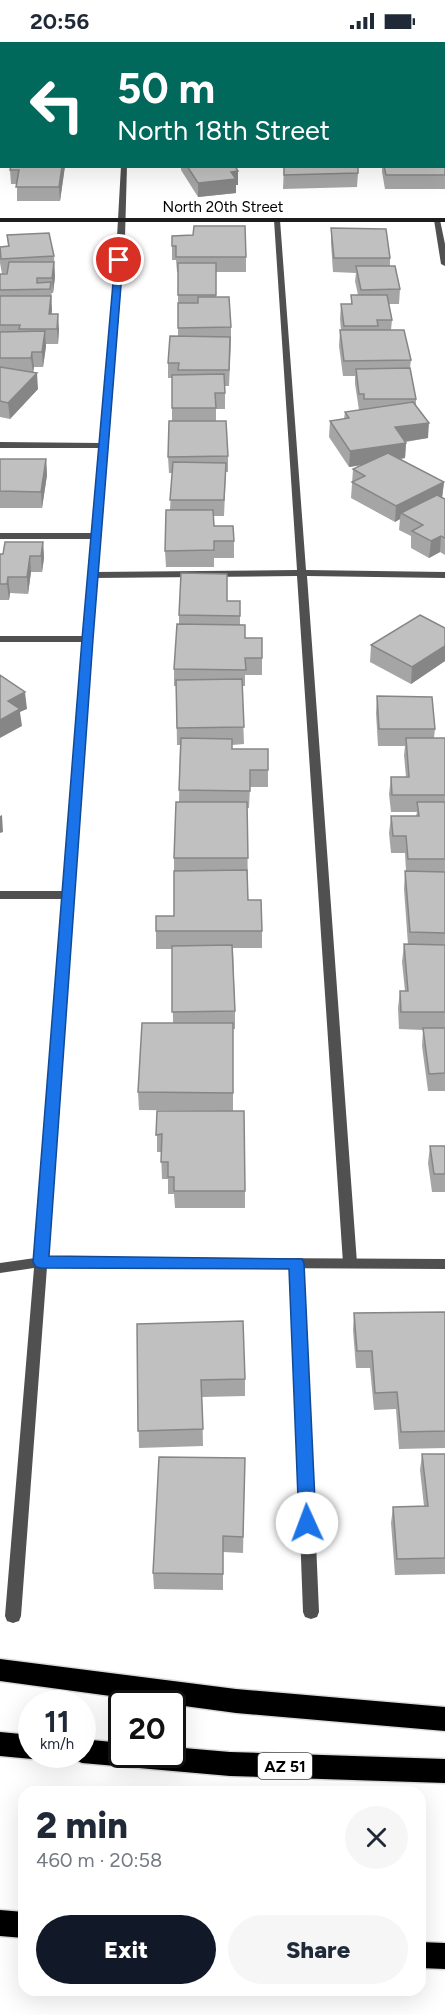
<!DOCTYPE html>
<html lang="en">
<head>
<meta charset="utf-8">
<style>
  body { margin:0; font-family:Figtree,sans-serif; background:#f6f6f7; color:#1f2937; height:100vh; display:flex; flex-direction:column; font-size:22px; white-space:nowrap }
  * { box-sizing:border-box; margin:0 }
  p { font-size:20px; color:#747a83 }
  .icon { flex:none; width:33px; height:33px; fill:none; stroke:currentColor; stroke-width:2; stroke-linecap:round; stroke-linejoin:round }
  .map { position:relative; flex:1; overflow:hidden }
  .panel { position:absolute; left:18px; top:1744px; width:408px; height:210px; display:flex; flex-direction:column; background:#fff; border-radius:18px; box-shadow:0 6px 24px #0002 }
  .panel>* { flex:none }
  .top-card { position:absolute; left:0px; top:0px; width:446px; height:126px; box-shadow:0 6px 24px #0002; background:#00695c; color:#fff; overflow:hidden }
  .speed { position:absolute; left:18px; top:1648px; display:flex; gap:12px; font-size:30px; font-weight:700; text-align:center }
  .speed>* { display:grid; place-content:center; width:78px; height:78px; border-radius:50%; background:#fff; box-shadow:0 6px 24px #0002; line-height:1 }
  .speed small { font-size:15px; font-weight:400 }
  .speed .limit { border:3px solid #111; border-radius:9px; background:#fff; color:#111 }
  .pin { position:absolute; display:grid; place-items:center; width:51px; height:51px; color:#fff; margin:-26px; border:3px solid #fff; border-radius:50%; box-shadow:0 2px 6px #0007 }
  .me { position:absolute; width:66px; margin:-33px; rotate:358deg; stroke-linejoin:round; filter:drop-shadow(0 0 4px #0008) }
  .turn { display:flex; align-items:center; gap:21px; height:126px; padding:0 18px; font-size:27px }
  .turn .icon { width:78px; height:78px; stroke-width:2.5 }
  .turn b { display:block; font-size:42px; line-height:51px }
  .round { display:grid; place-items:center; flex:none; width:63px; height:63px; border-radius:32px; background:#f6f6f7 }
  .head { display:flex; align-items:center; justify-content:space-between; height:102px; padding:0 18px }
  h1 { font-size:36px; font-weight:800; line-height:45px }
  .action { display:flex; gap:12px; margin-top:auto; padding:12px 18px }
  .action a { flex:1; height:69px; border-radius:36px; background:#111827; color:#fff; font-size:24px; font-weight:800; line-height:69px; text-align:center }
  .action a+a { background:#f6f6f7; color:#1f2937 }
  .status { display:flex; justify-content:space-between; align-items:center; height:42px; padding:0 30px; background:#fff; direction:ltr }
  .status svg { height:16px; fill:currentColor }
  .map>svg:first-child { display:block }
</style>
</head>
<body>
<div class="status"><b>20:56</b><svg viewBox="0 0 49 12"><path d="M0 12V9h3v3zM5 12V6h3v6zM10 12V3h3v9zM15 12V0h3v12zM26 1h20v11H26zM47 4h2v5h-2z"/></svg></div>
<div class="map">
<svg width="445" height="1973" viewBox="0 0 445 1973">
  <rect width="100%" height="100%" fill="#fff"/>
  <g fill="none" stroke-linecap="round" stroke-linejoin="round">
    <defs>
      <path id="highway" d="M0,1617l236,30 209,18v24l-209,-18 -236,-32z
        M0,1690l32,3v20h9l-9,4 -32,-3z
        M82,1697l40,4v12h50v-8l58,5 215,7v24l-215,-7 -148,-13 -9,-4 -2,-4h11z
        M0,1868l24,2v26l-24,-2z
        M420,1900l25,1v26l-25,-1z"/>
    </defs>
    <use href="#highway" stroke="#dbdbdb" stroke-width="3"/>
    <path fill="#505050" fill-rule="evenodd" d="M2,0h6l-6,3z
      M262,0h6v2h-6z
      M357,0h25l-31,2z
      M400,0l18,2h-16z
      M2,17v12l-2,1v-12z
      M444,64h1v7h-1z
      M444,107h1v4h-1z
      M277,176l3,2 26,350 139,2v6l-138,-2 50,687 -2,4 -5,1 -5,-1 -2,-4 -46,-687 -204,2 -5,-3 5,-3 204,-2 -23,-350z
      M0,491h97l4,3 -4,3h-97z
      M297,1216l5,1 2,4 15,349 -2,5 -6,2 -6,-2 -2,-5 -13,-349 2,-4z"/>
    <path fill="#505050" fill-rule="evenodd" d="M130,0h6v2h-6z
      M0,47h2v4h-2z
      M444,48h1v4h-1z
      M121,124h6l-2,71 -32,402 -45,618 397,2v10l-398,-2 -26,349 -2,5 -6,2 -6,-2 -2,-5 29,-348 -34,5v-10l35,-5 29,-359h-64v-8h65l18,-249h-83v-6h83l16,-188h-99v-6l100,1 17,-206z
      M437,176l3,2 5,24v22l-4,-2 -7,-44z"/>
    <path fill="#1d1d1d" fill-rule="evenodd" d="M0,176h445v4h-445z"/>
    <use href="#highway" fill="#000" fill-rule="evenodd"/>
  </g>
  <path fill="#a5a5a5" d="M445,122v25h-60l-3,-17v-6h62z
    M11,124h54l-5,35h-43v-17h-6l-1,-14z
    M181,124h54l3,19h-2v8l-38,4 -17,-27z
    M284,124l74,7 -1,14 -74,2z
    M331,186l59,30v8l10,23 -1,15h-10l3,16 -1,10 20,30 -1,8 6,31v6l12,33 -22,4v1l-1,15 -5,1 44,23 -2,16 3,1v56l-5,-3 -11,6 -18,-10v-12l-12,-6 1,-11 -5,3 -44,-24 2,-29 9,-4 -13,2 -20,-30 1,-16 14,-2 1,-7 14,-2 -4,-26v-8h-12l-4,-30 1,-16h1l-1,-11 1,-15h10v-9h7l-3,-14 1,-8 -23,-1 -2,-29z
    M7,193l47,21 1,21 -2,16h-2v21l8,15 -1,15h-12l-3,23h-9l-1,6 5,16 -28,30 -10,-2v-143h7v-1l-5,1 -2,-11v-16h8z
    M172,194l74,21v15h-30v25l15,30v15l-2,44h-4v23h-9v12l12,35v16h-2l-2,44h-11l1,10 20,15v17h-20v9h-48l-1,-16 5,-41 2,-37h-3l-1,-16 4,-36v-43h-4v-15l10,-27v-64h-1l-1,-12h-4z
    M0,417h46l1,16 -5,33h-42z
    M43,500l1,16 -2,14h-11l-3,22 -18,-1 -1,7h-9v-46h3z
    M227,559h13v24l5,13h17v37h-17v11h-3l2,58 -12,1v4l36,21v17h-18l-1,21h-2l1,92 14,31v17h-29l2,63v18h-2v82l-94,-1 -1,-18 35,-69 -1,-74h-16v-33h18v-58l5,-56 1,-57h-3l-1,-59h-2v-17l5,-45v-9z
    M445,586v33l-34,23 -41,-22 1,-17z
    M377,654l58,33 -1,9h11v353h-17l-6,-45 1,-16 -24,-1 -1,-21 2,-17h5l-3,-29 2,-18 4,1 -4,-56 1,-18h1l-1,-18h-14l-2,-20 2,-17h25l1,-4h-26l-2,-18 2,-17h15l-2,-22 1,-9h-27l-2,-33z
    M157,1069l88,80v17h-70l-1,-14h-6v-15h-6l-1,-27h-4z
    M430,1104h15v46h-13l-4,-29z
    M445,1270v136l-46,1 -3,-40 -22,1 -4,-42h-14l-3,-38 1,-17z
    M137,1282l108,55v17l-43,1 1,49 -64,2z
    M422,1412h23v120l-50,1 -4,-52 2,-16 31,-1 -4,-36z
    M245,1416l-2,95 -20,-1v38l-69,-1 -1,-16z"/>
  <path fill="#868686" d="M62,124h3l-5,35 -1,-14z
    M238,129v14h-2v8l-38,4v-14l33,-11z
    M54,220l1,15 -2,16 -1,-15z
    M51,240l1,29 -2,18 -1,-15 2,-17z
    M58,272l1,15 -1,15 -1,-15z
    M45,289l1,16 -3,20 -1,-15z
    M32,310l2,15 -1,6 -2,-15z
    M37,331l1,16 -28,30 -2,-16z
    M429,381l-1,15 -34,5 1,-16z
    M406,401l-1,15 -56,9 1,-16z
    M46,417l1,16 -5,33 -1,-16z
    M444,440l-2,16 -41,15 -1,6 -5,3 1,-16z
    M441,494l-1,16 -11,6 2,-17z
    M43,500l1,16 -2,14 -1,-16z
    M30,514l1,16 -3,22 -1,-17z
    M8,535l2,16 -1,7 -2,-16z
    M445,604v15l-34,23 1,-17z
    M25,650l2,17 -7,3 2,14 -22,12v-18l8,-19z
    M2,773l1,17 -3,1v-17z"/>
  <path fill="#c0c0c0" stroke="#868686" stroke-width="1.5" d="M47,0h38v2h-38z
    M181,0h31v2h-31z
    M388,0h19l4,2h-28z
    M444,122h1v11h-59l-2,-9h60z
    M11,124h51l-3,21h-43l3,-17h-9z
    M187,124h48l3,5 -7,1 5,7 -38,4z
    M284,124h74v7l-74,2z
    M194,184h51l1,31h-70v-11h-4v-10l21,-1z
    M331,186l55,1 4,29h-56z
    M49,191l5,23 -53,3 -1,-12 9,-1 -2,-11z
    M9,220h45l-2,16h-15v5l14,-1 -1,7 -50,1v-16h7z
    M178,221h38v32h-38z
    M356,224h39l5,23 -39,1z
    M351,253h36l5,25h-15l1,6h-34l-3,-22h11z
    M0,254h51l-2,18h9l-1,15h-38l1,-4h-20z
    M198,255h31l2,30 -53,1v-25h20z
    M340,288h64l7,30 -67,1z
    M45,289l-3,21h-10l-1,6h-31v-26z
    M170,294l60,1 -1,33h-51l1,-7h-11z
    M0,325l37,6 -29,30 -8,-2z
    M410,326l6,31h-52v-5h-5l-3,-25z
    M224,332l1,19h-10l1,15h-44v-33z
    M413,360l16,21 -34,4 11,16 -56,8 -20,-30 19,-3 -4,-6z
    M169,379h57l2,35 -60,1z
    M388,411l56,29 -48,24 -44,-24 13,-6 -12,-7z
    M0,417h46l-5,33 -41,-1z
    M173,420l53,1 -2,37h-54z
    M437,453l8,4v39l-4,-2 -10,5 -19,-10 11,-6 -22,-12z
    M166,468h47l1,16h19l1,15h-20v9l-49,1z
    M5,500h38l-2,14h-11l-3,21h-19l-1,7h-7v-30h3z
    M181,531l46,1v27h13v15l-61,-1z
    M420,573l25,13v18l-33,21 -41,-22z
    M177,582l68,1v13h17v20h-17l1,12 -72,-1z
    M0,633l25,17 -17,9 12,8 -20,11z
    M242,637l2,48 -67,1 -1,-48z
    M377,654l55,1 3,32h-56z
    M181,696l51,1v10h36v21h-18v21l-71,-1z
    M406,696h39v57h-53l-1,-18h18z
    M176,760h71l1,56h-74z
    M417,760h28v57h-37l-2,-23h-13l-2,-20h28z
    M247,828l1,30h13l1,31h-106v-15h18v-45z
    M405,829l40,1v61l-35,-1z
    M404,902l41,1v67h-44l-1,-21h8z
    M232,903l3,66 -63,1v-66z
    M142,981h91v70l-95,-1z
    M423,986h22v45l-16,1z
    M157,1069h87l1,80h-71v-14h-6v-15h-7l1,-28 -6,1z
    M430,1104h15v28h-11z
    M445,1270v119l-44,1 -4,-40 -22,1 -3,-42h-15l-3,-38z
    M243,1279l2,58 -44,1 2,49 -65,2 -1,-107z
    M422,1412h23v104l-48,1 -4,-52 35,-1z
    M159,1415l86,1 -2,79 -20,-1v38l-70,-1z"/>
  <path fill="#1a73e8" stroke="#114b97" stroke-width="1.5" d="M119,216l4,2 -30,379 -44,617 253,3 2,4 12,260 -3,5 -6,2 -6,-2 -2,-5 -10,-254 -248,-1 -5,-1 -3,-5 49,-623 33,-379z"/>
  <g text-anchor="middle" stroke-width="6" stroke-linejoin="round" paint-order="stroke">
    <g font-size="15" fill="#000" stroke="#fff">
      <text x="223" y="170">North 20th Street</text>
    </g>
    <rect fill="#fff" stroke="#4c4c4c" stroke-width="1.5" x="258" y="1711" width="54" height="26" rx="4.5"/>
    <g font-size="16" font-weight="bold" fill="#000">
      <text x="285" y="1730">AZ 51</text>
    </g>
  </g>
</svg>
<div class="speed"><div>11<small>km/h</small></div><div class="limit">20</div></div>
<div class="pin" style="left:119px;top:218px;background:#d93025"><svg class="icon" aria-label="arrive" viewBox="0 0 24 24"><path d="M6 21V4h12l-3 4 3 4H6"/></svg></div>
<svg class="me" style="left:307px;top:1481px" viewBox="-20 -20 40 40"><circle r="19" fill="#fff"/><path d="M0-13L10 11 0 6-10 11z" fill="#1a73e8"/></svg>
<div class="top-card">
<div class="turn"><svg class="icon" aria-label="left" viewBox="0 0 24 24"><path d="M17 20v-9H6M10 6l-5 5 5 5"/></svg><div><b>50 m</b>North 18th Street</div></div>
</div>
<section class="panel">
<div class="head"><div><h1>2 min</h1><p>460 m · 20:58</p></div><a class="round"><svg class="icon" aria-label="close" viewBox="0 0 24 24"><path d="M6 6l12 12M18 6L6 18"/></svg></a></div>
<div class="action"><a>Exit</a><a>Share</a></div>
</section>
</div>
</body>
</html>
